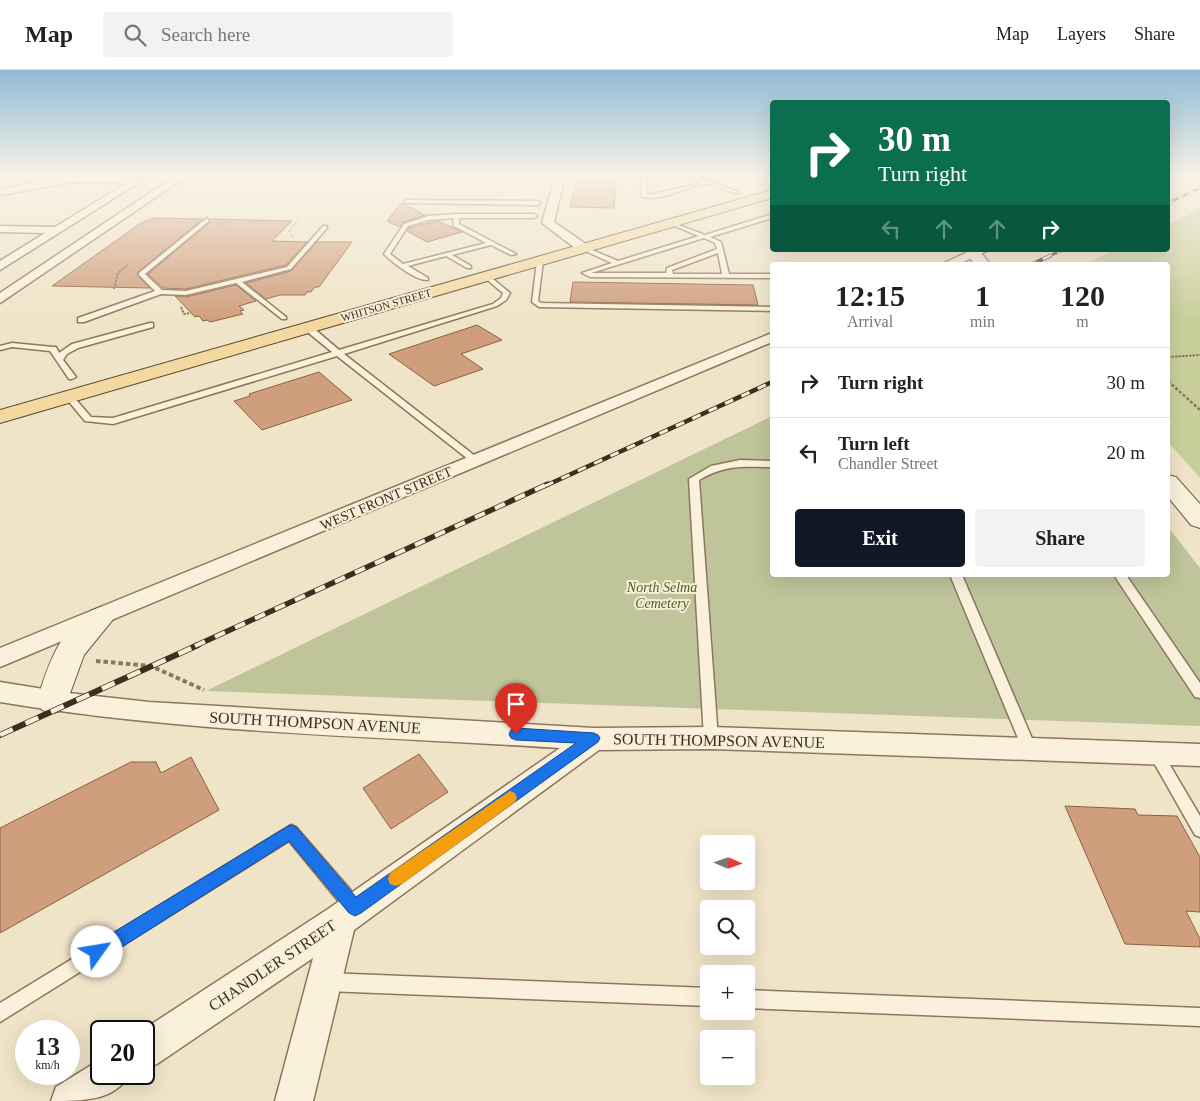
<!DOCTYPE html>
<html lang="en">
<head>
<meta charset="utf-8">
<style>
  body { margin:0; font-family:Georgia,serif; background:#f2f2f2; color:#222; height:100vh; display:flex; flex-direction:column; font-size:19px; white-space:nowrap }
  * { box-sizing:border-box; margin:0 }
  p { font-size:16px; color:#767676 }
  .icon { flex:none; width:28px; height:28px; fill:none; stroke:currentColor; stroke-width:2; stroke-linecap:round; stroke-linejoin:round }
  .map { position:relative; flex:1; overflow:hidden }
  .sheet { position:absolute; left:770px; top:192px; width:400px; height:315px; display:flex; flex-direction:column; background:#fff; border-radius:5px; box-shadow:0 5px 20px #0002 }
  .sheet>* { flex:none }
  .top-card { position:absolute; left:770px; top:30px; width:400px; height:152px; border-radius:5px; box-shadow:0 5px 20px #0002; background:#0b6e4f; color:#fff; overflow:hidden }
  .needle { width:32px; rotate:92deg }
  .controls { position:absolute; left:700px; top:765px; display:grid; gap:10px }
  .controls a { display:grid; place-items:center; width:55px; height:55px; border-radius:5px; background:#fff; box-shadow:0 5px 20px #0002; font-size:25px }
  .speed { position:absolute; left:15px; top:950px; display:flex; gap:10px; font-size:25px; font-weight:700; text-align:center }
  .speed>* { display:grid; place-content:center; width:65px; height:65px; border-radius:50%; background:#fff; box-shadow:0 5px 20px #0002; line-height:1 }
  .speed small { font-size:12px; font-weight:400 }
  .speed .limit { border:2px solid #111; border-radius:8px; background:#fff; color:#111 }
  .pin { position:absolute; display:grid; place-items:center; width:42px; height:42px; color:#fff; margin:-51px -21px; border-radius:50% 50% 50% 0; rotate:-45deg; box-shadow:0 0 5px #0007 }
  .pin .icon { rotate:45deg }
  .me { position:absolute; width:55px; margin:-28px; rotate:58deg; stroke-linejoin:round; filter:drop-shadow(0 0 4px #0008) }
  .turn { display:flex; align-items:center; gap:18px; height:105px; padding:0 25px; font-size:22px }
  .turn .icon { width:65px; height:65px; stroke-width:2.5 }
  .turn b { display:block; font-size:35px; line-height:42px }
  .lanes { display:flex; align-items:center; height:48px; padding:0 25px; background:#0003; justify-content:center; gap:25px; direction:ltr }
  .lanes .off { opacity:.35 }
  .eta { display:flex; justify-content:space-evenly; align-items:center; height:85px; text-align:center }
  .eta b { font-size:30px; font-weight:800; line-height:35px }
  .primary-button { display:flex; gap:10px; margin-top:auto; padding:10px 25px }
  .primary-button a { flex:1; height:58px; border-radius:5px; background:#111827; color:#fff; font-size:20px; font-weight:800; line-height:58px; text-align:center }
  .primary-button a+a { background:#f2f2f2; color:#222 }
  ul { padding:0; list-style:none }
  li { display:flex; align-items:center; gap:15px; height:70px; padding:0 25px; border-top:1px solid #e0e0e0 }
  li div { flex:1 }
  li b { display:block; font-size:19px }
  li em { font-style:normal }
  header { display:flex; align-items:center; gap:30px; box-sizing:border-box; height:70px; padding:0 25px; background:#fff; border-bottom:1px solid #e0e0e0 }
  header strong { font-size:24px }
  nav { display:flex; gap:28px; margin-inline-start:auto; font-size:18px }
  .search { width:350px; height:45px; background:#f2f2f2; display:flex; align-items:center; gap:12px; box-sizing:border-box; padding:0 18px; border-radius:5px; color:#767676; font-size:19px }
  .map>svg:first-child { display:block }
</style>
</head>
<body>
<header>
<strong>Map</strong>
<div class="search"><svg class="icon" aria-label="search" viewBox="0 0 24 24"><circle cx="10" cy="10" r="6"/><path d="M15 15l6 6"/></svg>Search here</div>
<nav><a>Map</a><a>Layers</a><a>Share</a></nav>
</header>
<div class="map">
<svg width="1200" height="1031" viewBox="0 0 1200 1031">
  <rect width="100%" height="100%" fill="#f0e4c8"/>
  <path fill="#c9cf9b" d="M1200,138v270l-32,-36v-177h-85l31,-15h54v-26z"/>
  <path fill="#bfc49a" d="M772,346v159h396v-48l32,41v158l-994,-35z"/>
  <path fill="#cf9f7d" stroke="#8d5f41" d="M577,106h40l-3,32 -44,-1z
    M401,133l24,12 -22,7 -3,5 -13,-6z
    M153,148l50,1 -65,53v4l12,12 -98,-2 89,-63z
    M210,149l82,2 -20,20 35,1 -21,23 -100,24 -23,-1 -15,-14 62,-52z
    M438,151l24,11 -35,10 -20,-11 2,-3z
    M317,172h35l-33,45h-4l-4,5h-4l-2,3h-25l-14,4 -20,-16 45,-12z
    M573,212l180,3 5,20 -188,-3z
    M236,215l20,16 -17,5 5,4 -4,1 3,3 -33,8 -3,-2 -4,1 -4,-5 -4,1 -20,-21 11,1z
    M477,255l25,15 -41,14 22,15 -49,17 -45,-32z
    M319,302l33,28 -90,30 -28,-29 16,-5 -1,-2z
    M419,684l29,38 -57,37 -28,-41z
    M191,687l28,53 -219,123v-105l131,-66h25l5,11z
    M1065,736l70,3 3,6 39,1 23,41v55l-14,-1 14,28v8l-75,-3z"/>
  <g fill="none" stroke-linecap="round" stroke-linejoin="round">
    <defs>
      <path id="lane" d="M642,106h4l1,18h7l48,-11 -17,-7h7l47,16 -3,2c-9,-3 -21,-10 -30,-10 -18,1 -48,20 -65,12z
        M721,106h9l-18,5 -2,-1z
        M406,130l132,1 3,2 -3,2 -134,-2z
        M457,144h77l3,2 -3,2h-75v6l57,30 -5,1 -20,-10 -39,10 19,11v2h-4l-21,-12 -38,10 20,12v2c-12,1 -35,-17 -44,-26l20,-30 24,-8zM453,148l1,8 32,17 -83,21 -13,-10 18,-28 21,-6z
        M772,144v4l-62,19 11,5 8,32h43v4l-182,-1 -8,-4 30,-10 -31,-14v-2h4l33,14 81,-25 -29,-12v-2l35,13zM704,168l11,5 2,6 -50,19 -1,5h-75zM718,183l4,21h-49l-1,-4z
        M207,148l2,3 -64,53 17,16 24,1 101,-24 36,-41h4v2l-36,41 -49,13 44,35v2h-4l-46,-36 -50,12 -25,-1 -77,28h-6v-4l77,-27 -16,-16v-2z
        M540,189l3,2 -5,40 3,2 231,4v4l-233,-4 -7,-5 5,-41z
        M484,205h4l22,18 -4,7 -9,6 -153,48 135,105v4h-6l-136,-107 -224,68 -28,-3 -20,-24 4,-2h3l19,22 22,1 219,-66 -27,-22v-4h6l28,24 154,-46 8,-6 2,-5 -19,-16z
        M150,253h3v4l-75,21 -11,6 -4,6 13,17 -4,2h-3l-19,-28 -38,-4 -12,3v-4l12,-3 41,4h3l3,6 13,-9z
        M740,390l32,1v6c-29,0 -46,-3 -73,13l19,258 -2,4 -5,2 -5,-2 -2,-4 -15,-259 22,-13z
        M950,505h12l75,175 -2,4 -5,2 -5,-2 -2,-4z
        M1114,505h12l74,108v15l-5,-1z
        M1156,678l5,2 39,66v21l-5,-2 -46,-81 2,-4z
        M291,755l5,2 65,75 2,6 -2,6 -6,2 -6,-2 -60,-73 -289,181v-19z
        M326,903l383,15v18l-383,-15 -6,-3 -3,-6 3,-6z
        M746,920l454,18v18l-454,-18z"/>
      <path id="street" d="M72,106l66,1 5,3 -143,90v-9l45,-28 -45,-1v-6l55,1 72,-44 -54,-1 -73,13v-6z
        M175,106h12l-187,127v-10z
        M555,106h10l-11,46 33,23v6h-8l-37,-28z
        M972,180h17l-32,15h-17z
        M772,263v9l-772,325v-19z
        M0,612l68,11 81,9 445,26 117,-1 489,17v22l-489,-17 -112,1 -245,180 -41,171h-38l38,-143 -156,106 -13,6v-39h-3l187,-122 232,-161c-187,-12 -375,-15 -560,-46z
        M101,989v15h28c-13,27 -47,27 -78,27l5,-14z"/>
      <path id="secondary" d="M964,180h15l12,15h-16z
        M1168,405l8,2 24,27v24l-9,-3 -23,-28z
        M101,537l10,3 4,7 -31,38 -20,55 -11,3 -11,-3 -5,-9c10,-34 26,-83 64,-94z"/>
      <path id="primary" d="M772,120v8l-772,225v-13z"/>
    </defs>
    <use href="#lane" stroke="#8d765c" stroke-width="3"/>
    <use href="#street" stroke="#8d765c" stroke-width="3"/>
    <use href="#secondary" stroke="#6f573f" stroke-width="2"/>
    <use href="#primary" stroke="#5b4430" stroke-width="2"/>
    <path stroke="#8d765c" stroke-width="1" stroke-dasharray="2 1" stroke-linecap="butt" d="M222,156l9,-7
      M293,167l-4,-6 9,-11"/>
    <path stroke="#8d765c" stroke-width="2" stroke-dasharray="2.5 1" stroke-linecap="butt" d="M114,219l4,-16 10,-8
      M181,237l3,7 6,-1
      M1168,287l32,-2"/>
    <path stroke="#8d765c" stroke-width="2.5" stroke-dasharray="3 2" stroke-linecap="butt" d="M1168,311l32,29"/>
    <path stroke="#8d765c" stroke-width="4" stroke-dasharray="4.5 3" stroke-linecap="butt" d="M96,591l55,5 53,24"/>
    <use href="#lane" fill="#faf1dc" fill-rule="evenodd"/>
    <use href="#street" fill="#faf1dc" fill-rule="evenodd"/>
    <use href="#secondary" fill="#faf1dc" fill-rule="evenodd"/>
    <use href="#primary" fill="#f3d9a0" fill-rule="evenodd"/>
    <defs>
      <path id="rail-far4" d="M1168,133l32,-15
        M1047,187l16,-7"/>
      <path id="rail-far3" d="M1030,195l20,-9"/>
      <path id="rail-far2" d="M545,416l227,-104"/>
      <path id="rail-far1" d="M195,576l353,-162"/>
      <path id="rail" d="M0,665l198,-90"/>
    </defs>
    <use href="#rail-far4" stroke="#3d2e20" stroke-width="2.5"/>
    <use href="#rail-far3" stroke="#3d2e20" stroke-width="4"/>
    <use href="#rail-far2" stroke="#3d2e20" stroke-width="4.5"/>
    <use href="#rail-far1" stroke="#3d2e20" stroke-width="5.5"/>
    <use href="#rail" stroke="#3d2e20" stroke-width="6"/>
    <use href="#rail-far4" stroke="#f7eed8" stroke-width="2" stroke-dasharray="5.5" stroke-linecap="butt"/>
    <use href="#rail-far3" stroke="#f7eed8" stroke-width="2.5" stroke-dasharray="7" stroke-linecap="butt"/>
    <use href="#rail-far2" stroke="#f7eed8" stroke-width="3" stroke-dasharray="9" stroke-linecap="butt"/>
    <use href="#rail-far1" stroke="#f7eed8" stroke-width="4" stroke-dasharray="11" stroke-linecap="butt"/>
    <use href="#rail" stroke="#f7eed8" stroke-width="4.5" stroke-dasharray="14" stroke-linecap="butt"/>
  </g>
  <linearGradient id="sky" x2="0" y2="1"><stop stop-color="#8fbad6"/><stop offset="0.42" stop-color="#f8f3e6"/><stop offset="1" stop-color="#f8f3e6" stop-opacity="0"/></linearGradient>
  <rect width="1200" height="251" fill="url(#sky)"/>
  <path fill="#1a73e8" stroke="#114b97" d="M516,658l78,5 4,2 2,3 -2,4 -237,171 -6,3 -6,-3 -60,-72 -186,118 -6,2 -6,-2 -3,-7 3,-6 199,-121 6,2 60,70 220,-154 -60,-3 -5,-2 -2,-4 2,-4z"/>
  <path fill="#f59e0b" d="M510,721l5,2 2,5 -2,4 -113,82 -6,2 -6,-2 -2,-5 2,-6z"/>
  <g text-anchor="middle" stroke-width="4" stroke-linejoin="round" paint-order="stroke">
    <g font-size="11" fill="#3d2e20" stroke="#f7eed8">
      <text transform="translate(386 235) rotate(-16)" y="4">WHITSON STREET</text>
    </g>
    <g font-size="14" fill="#3d2e20" stroke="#f7eed8">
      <text transform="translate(386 428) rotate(-23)" y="5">WEST FRONT STREET</text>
    </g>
    <g font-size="14" font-style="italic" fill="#4d5a26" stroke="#f7eed8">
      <text x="662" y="522">North Selma<tspan x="662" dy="16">Cemetery</tspan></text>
    </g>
    <g font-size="16" fill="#3d2e20" stroke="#f7eed8">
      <text transform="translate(315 652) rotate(3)" y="6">SOUTH THOMPSON AVENUE</text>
      <text transform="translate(719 670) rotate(1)" y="6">SOUTH THOMPSON AVENUE</text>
      <text transform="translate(272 895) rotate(-34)" y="6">CHANDLER STREET</text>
    </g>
  </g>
</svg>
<div class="controls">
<a><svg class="needle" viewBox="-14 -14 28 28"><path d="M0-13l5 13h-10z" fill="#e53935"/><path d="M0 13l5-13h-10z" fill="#767676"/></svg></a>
<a><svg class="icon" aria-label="search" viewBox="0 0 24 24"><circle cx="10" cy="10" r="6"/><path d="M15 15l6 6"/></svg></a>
<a>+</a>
<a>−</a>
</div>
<div class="speed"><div>13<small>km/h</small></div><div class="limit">20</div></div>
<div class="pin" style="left:516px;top:664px;background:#d93025"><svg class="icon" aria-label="arrive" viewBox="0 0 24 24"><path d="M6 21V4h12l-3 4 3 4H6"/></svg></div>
<svg class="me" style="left:97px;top:882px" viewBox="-20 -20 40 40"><circle r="19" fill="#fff"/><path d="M0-13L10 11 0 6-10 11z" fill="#1a73e8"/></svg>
<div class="top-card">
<div class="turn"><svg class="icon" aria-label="right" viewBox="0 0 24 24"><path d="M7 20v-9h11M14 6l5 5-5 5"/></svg><div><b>30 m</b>Turn right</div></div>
<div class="lanes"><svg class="icon off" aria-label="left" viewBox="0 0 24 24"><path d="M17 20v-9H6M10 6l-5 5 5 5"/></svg><svg class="icon off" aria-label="ahead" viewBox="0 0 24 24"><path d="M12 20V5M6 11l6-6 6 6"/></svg><svg class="icon off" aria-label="ahead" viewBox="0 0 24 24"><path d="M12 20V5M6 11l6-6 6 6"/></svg><svg class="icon" aria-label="right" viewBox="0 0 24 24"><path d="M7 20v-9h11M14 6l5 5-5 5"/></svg></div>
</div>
<section class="sheet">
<div class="eta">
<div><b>12:15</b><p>Arrival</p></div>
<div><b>1</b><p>min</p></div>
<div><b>120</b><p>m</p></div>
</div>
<ul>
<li><svg class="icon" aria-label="right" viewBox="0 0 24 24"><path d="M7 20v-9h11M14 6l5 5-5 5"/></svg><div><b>Turn right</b></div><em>30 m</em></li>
<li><svg class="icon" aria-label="left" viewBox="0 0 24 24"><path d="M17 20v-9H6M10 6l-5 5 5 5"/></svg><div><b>Turn left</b><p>Chandler Street</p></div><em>20 m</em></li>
</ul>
<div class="primary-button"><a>Exit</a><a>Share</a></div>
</section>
</div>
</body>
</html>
